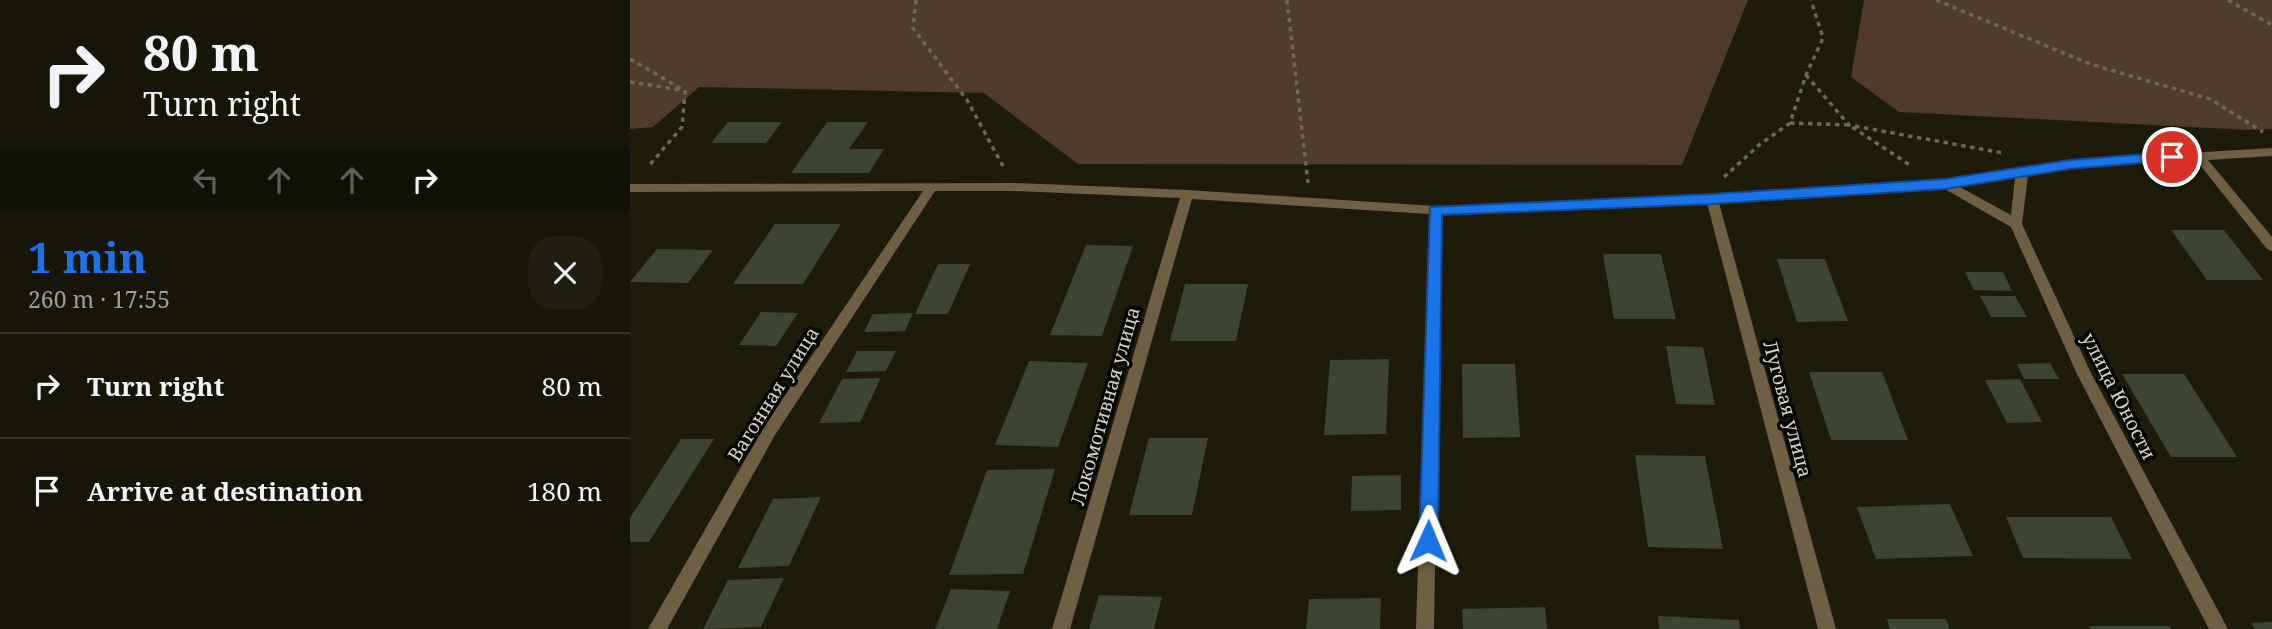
<!DOCTYPE html>
<html lang="en">
<head>
<meta charset="utf-8">
<style>
  body { margin:0; font-family:"Noto Serif",serif; background:#1f1e11; color:#f1f3f6; height:100vh; display:flex; flex-direction:column; font-size:26px; white-space:nowrap }
  * { box-sizing:border-box; margin:0 }
  p { font-size:23px; color:#9e9f9b }
  .icon { flex:none; width:38px; height:38px; fill:none; stroke:currentColor; stroke-width:2; stroke-linecap:round; stroke-linejoin:round }
  .map { position:relative; flex:1; overflow:hidden }
  .sheet { display:flex; flex-direction:column; background:#161507; width:630px }
  .sheet>* { flex:none }
  .banner { background:#161507; color:#f1f3f6; overflow:hidden }
  .pin { position:absolute; display:grid; place-items:center; width:60px; height:60px; color:#fff; margin:-30px; border:4px solid #fff; border-radius:50%; box-shadow:0 2px 7px #0007 }
  .me { position:absolute; width:77px; margin:-38px; rotate:1deg; stroke-linejoin:round; filter:drop-shadow(0 0 5px #0008) }
  .turn { display:flex; align-items:center; gap:24px; height:147px; padding:0 28px; font-size:32px }
  .turn .icon { width:91px; height:91px; stroke-width:2.5 }
  .turn b { display:block; font-size:49px; line-height:60px }
  .lanes { display:flex; align-items:center; height:66px; padding:0 28px; background:#0003; justify-content:center; gap:35px; direction:ltr }
  .lanes .off { opacity:.35 }
  .round { display:grid; place-items:center; flex:none; width:74px; height:74px; border-radius:28px; background:#1f1e11 }
  .head { display:flex; align-items:center; justify-content:space-between; height:119px; padding:0 28px }
  h1 { font-size:42px; font-weight:700; line-height:52px; color:#1a73e8 }
  ul { padding:0; list-style:none }
  li { display:flex; align-items:center; gap:21px; height:105px; padding:0 28px; border-top:2px solid #353428 }
  li div { flex:1 }
  li b { display:block; font-size:26px }
  li em { font-style:normal }
  main { display:flex; flex:1; min-height:0 }
  .map>svg:first-child { display:block }
</style>
</head>
<body>
<main>
<section class="sheet">
<div class="banner">
<div class="turn"><svg class="icon" aria-label="right" viewBox="0 0 24 24"><path d="M7 20v-9h11M14 6l5 5-5 5"/></svg><div><b>80 m</b>Turn right</div></div>
<div class="lanes"><svg class="icon off" aria-label="left" viewBox="0 0 24 24"><path d="M17 20v-9H6M10 6l-5 5 5 5"/></svg><svg class="icon off" aria-label="ahead" viewBox="0 0 24 24"><path d="M12 20V5M6 11l6-6 6 6"/></svg><svg class="icon off" aria-label="ahead" viewBox="0 0 24 24"><path d="M12 20V5M6 11l6-6 6 6"/></svg><svg class="icon" aria-label="right" viewBox="0 0 24 24"><path d="M7 20v-9h11M14 6l5 5-5 5"/></svg></div>
</div>
<div class="head"><div><h1>1 min</h1><p>260 m · 17:55</p></div><a class="round"><svg class="icon" aria-label="close" viewBox="0 0 24 24"><path d="M6 6l12 12M18 6L6 18"/></svg></a></div>
<ul>
<li><svg class="icon" aria-label="right" viewBox="0 0 24 24"><path d="M7 20v-9h11M14 6l5 5-5 5"/></svg><div><b>Turn right</b></div><em>80 m</em></li>
<li><svg class="icon" aria-label="arrive" viewBox="0 0 24 24"><path d="M6 21V4h12l-3 4 3 4H6"/></svg><div><b>Arrive at destination</b></div><em>180 m</em></li>
</ul>
</section>
<div class="map">
<svg width="1642" height="629" viewBox="0 0 1642 629">
  <rect width="100%" height="100%" fill="#1e1c09"/>
  <path fill="#513a28" d="M0,0h1118l-66,165 -604,-1 -94,-71 -285,-6 -46,40 -23,2z
    M1234,0h408v129l-23,1 -350,-18 -48,-35z"/>
  <path fill="#3d4431" d="M98,122h54l-16,21h-55z
    M197,122h41l-19,27h35l-15,24h-78z
    M145,224h66l-38,60h-70z
    M1541,230h53l39,50h-56z
    M456,245l47,1 -31,90 -52,-1z
    M27,249l56,1 -25,33 -58,-1z
    M973,254h58l15,65h-62z
    M1147,259h48l23,62 -51,1z
    M308,264h32l-22,50h-33z
    M1335,272h38l9,19 -38,-1z
    M555,284h63l-12,57h-66z
    M1350,296h35l12,21h-36z
    M131,312l37,1 -22,33 -37,-1z
    M283,313l-8,18 -41,1 9,-18z
    M1036,346l37,1 12,58 -39,-1z
    M227,351h39l-10,20 -40,1z
    M759,359l-3,75 -62,1 6,-75z
    M399,361l59,2 -30,84 -63,-2z
    M1420,363l9,16h-35l-7,-15z
    M832,364h53l5,73 -57,1z
    M1179,372h73l26,68h-77z
    M1492,374h62l53,83h-66z
    M251,378l-21,44 -41,1 23,-44z
    M1390,379l22,43 -35,1 -22,-43z
    M519,438h59l-16,77h-63z
    M51,439h33l-65,103h-19v-24z
    M1005,455l70,1 18,93 -75,-2z
    M425,469l-32,105 -74,1 38,-105z
    M771,475v35l-50,1 1,-35z
    M191,497l-32,69 -51,2 35,-69z
    M1320,504l23,52 -97,3 -19,-52z
    M1376,517h105l21,42 -109,-1z
    M154,578l-23,49 -58,2 25,-49z
    M321,589l59,2 -13,38h-62z
    M469,595l63,2 -8,32h-65z
    M751,598l-1,31h-74l3,-30z
    M915,607l2,22h-84l-1,-20z
    M1028,616l81,4 1,9h-81z
    M1257,619h59l4,10h-60z
    M1642,622v7h-17l-4,-6z
    M1459,626h81l1,3h-80z"/>
  <g fill="none" stroke-linecap="round" stroke-linejoin="round">
    <path stroke="#6a6959" stroke-width="3.5" stroke-dasharray="4.5 4.5" stroke-linecap="butt" d="M286,0l-3,28 54,72 37,68
      M657,0l21,183
      M1306,0l154,64 120,35 53,33
      M1598,0l44,25
      M0,59l55,32 -3,36 -34,40
      M1176,75l43,50 154,28
      M0,82l51,8
      M1160,123l59,2 61,40
      M1094,177l35,-32 31,-22 16,-48 17,-37 -12,-38"/>
    <path fill="#705f43" fill-rule="evenodd" d="M1642,148v8l-64,4 64,77v14l-5,-2 -71,-89 -127,8 -41,7 -6,49 69,149 137,256h-19l-132,-255 -66,-147 -68,-39 -224,15 117,426h-18l-111,-426 -266,11 -7,415h-18l13,-415 -237,-15 -122,430h-18l128,-431 -166,-7h-79l-160,244 -108,194h-19l117,-204 158,-234 -293,1v-8l384,-1 173,7 248,16 277,-11 233,-15 124,-20zM1385,177l-4,38 -53,-29z"/>
  </g>
  <path fill="#1a73e8" stroke="#114b97" stroke-width="2" d="M1542,152l7,5 -2,3 -108,9 -124,20 -233,15 -270,11 -4,326 -3,6 -7,3 -6,-3 -3,-6 11,-334 282,-13 233,-15 124,-19z"/>
  <g text-anchor="middle" stroke-width="7" stroke-linejoin="round" paint-order="stroke">
    <g font-size="19" fill="#d4d3c7" stroke="#070702">
      <text transform="translate(143 394) rotate(-58)" y="7">Вагонная улица</text>
      <text transform="translate(1489 396) rotate(63)" y="7">улица Юности</text>
      <text transform="translate(475 406) rotate(-74)" y="7">Локомотивная улица</text>
      <text transform="translate(1158 409) rotate(75)" y="7">Луговая улица</text>
    </g>
  </g>
</svg>
<div class="pin" style="left:1542px;top:157px;background:#d93025"><svg class="icon" aria-label="arrive" viewBox="0 0 24 24"><path d="M6 21V4h12l-3 4 3 4H6"/></svg></div>
<svg class="me" style="left:798px;top:541px" viewBox="-20 -20 40 40"><path d="M0-17L14 15 0 8-14 15z" fill="#1a73e8" stroke="#fff" stroke-width="4"/></svg>
</div>
</main>
</body>
</html>
